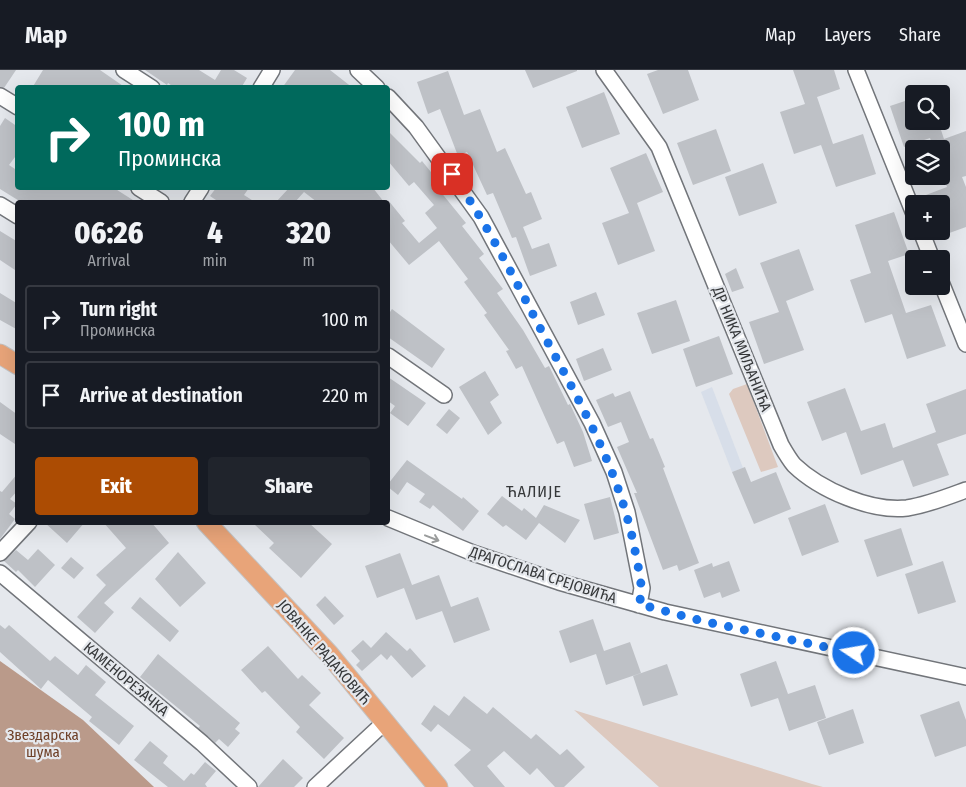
<!DOCTYPE html>
<html lang="en">
<head>
<meta charset="utf-8">
<style>
  body { margin:0; font-family:"Fira Sans Condensed",sans-serif; background:#20242c; color:#f1f3f6; height:100vh; display:flex; flex-direction:column; font-size:19px; white-space:nowrap }
  * { box-sizing:border-box; margin:0 }
  p { font-size:16px; color:#9ea1a6 }
  .icon { flex:none; width:28px; height:28px; fill:none; stroke:currentColor; stroke-width:2; stroke-linecap:round; stroke-linejoin:round }
  .map { position:relative; flex:1; overflow:hidden }
  .side { position:absolute; left:15px; top:130px; width:375px; height:325px; display:flex; flex-direction:column; background:#171b24; border-radius:5px; box-shadow:0 5px 20px #0002 }
  .side>* { flex:none }
  .hud { position:absolute; left:15px; top:15px; width:375px; height:105px; border-radius:5px; box-shadow:0 5px 20px #0002; background:#00695c; color:#fff; overflow:hidden }
  .buttons { position:absolute; left:905px; top:15px; display:grid; gap:10px }
  .buttons a { display:grid; place-items:center; width:45px; height:45px; border-radius:5px; background:#171b24; box-shadow:0 5px 20px #0002; font-size:25px }
  .pin { position:absolute; display:grid; place-items:center; width:42px; height:42px; color:#fff; margin:-21px; border-radius:10px; box-shadow:0 2px 8px #0006 }
  .me { position:absolute; width:55px; margin:-28px; rotate:282deg; stroke-linejoin:round; filter:drop-shadow(0 0 4px #0008) }
  .turn { display:flex; align-items:center; gap:18px; height:105px; padding:0 20px; font-size:22px }
  .turn .icon { width:65px; height:65px; stroke-width:2.5 }
  .turn b { display:block; font-size:35px; line-height:42px }
  .eta { display:flex; justify-content:space-evenly; align-items:center; height:85px; text-align:center }
  .eta b { font-size:30px; font-weight:800; line-height:35px }
  .cta { display:flex; gap:10px; margin-top:auto; padding:10px 20px }
  .cta a { flex:1; height:58px; border-radius:5px; background:#ac4c03; color:#fff; font-size:20px; font-weight:800; line-height:58px; text-align:center }
  .cta a+a { background:#20242c; color:#f1f3f6 }
  ul { padding:0; list-style:none }
  li { display:flex; align-items:center; gap:15px; height:68px; margin:0 10px 8px; padding:0 10px; border:2px solid #363941; border-radius:5px }
  li div { flex:1 }
  li b { display:block; font-size:19px }
  li em { font-style:normal }
  header { display:flex; align-items:center; gap:30px; box-sizing:border-box; height:70px; padding:0 25px; background:#171b24; border-bottom:1px solid #363941 }
  header strong { font-size:24px }
  nav { display:flex; gap:28px; margin-inline-start:auto; font-size:18px }
  .map>svg:first-child { display:block }
</style>
</head>
<body>
<header>
<strong>Map</strong>
<nav><a>Map</a><a>Layers</a><a>Share</a></nav>
</header>
<div class="map">
<svg width="966" height="717" viewBox="0 0 966 717">
  <rect width="100%" height="100%" fill="#e5e8ed"/>
  <path fill="#d7dee9" d="M712,317l31,81 -11,4 -31,-80z"/>
  <path fill="#ddc9bf" d="M747,314l31,83 -17,5 -32,-78 4,-5z
    M574,640l238,74 11,3h-164z"/>
  <path fill="#ba9a8a" d="M0,591l83,59 71,67h-154z"/>
  <path fill="#bec1c6" d="M0,0h16l-12,18 -4,-1z
    M43,0h57l26,18h-94z
    M145,0h54l16,10 6,-10h13l13,8 -6,10h-66l-7,-5 -1,2z
    M295,0h35l23,18h-71z
    M525,0h52v1l-44,17z
    M658,0h30l11,30 -36,14 -16,-40z
    M793,0h41l6,19 -23,8 16,47 30,-10 13,40 -40,13 -15,-42 -27,9 -14,-42 25,-8z
    M448,1l16,44 16,-6 17,43 8,-4 21,46 5,-2 11,27 -19,8 9,22 17,-6 8,23 -27,10 -14,-39 -4,1 -19,-45 -6,2 -20,-43 -9,4 -18,-47 -12,5 -11,-32z
    M604,22l16,42 -38,14 -16,-41z
    M914,28v23h24l6,18 22,-8v45l-4,1 4,10v40l-25,9v-32h-21l-2,-6 29,-11 -6,-17v-21h-7l-4,-11 -26,9 -14,-41z
    M5,48l13,9v26l-9,12 9,6v17h96l22,14h-115l-21,-13v-63z
    M716,59l15,42 -38,14 -16,-42z
    M388,61l32,32 2,-2 13,16 -4,3 35,43 -4,3 22,28 -5,4 24,31 -6,4 26,37 22,38 4,-2 19,39 2,-1 13,28 9,29 -18,6 -10,-26 -7,3 -35,-78 -6,3 -10,-18 3,-1 -25,-35 3,-2 -23,-31 4,-3 -29,-38 -30,24 -21,-25v-40l17,21 -3,2 17,20 18,-15 -12,-15 9,-8 -20,-23 -5,4 -21,-25z
    M646,83l17,39 -26,11 18,48 -37,14 -16,-42 27,-10 -19,-45z
    M763,93l14,40 -38,13 -14,-39z
    M216,118h33l-5,7 11,7h-36l-9,-6z
    M289,118h84l11,14h-67l-13,-10 -9,10h-19z
    M894,142l15,42 -21,7 18,52 25,-8 15,41 -39,13 -15,-45 -27,9 -15,-43 21,-7 -16,-48z
    M0,161l18,11v30l-18,-12z
    M799,179l15,41 -28,11 18,49 -40,14 -15,-42 30,-10 -19,-49z
    M736,198l8,20 -12,4 -7,-18z
    M596,222l9,23 -27,10 -8,-23z
    M0,223l18,11v26l-18,-10z
    M676,230l14,41 -38,13 -15,-41z
    M392,239l53,40 -13,19 -44,-31v-22z
    M719,266l14,38 -37,13 -13,-38z
    M603,278l9,22 -28,11 -8,-22z
    M485,301l14,24 -9,7 12,21 -14,12 -29,-48z
    M388,307l38,26 -18,23 -18,-13 5,-7 -7,-5z
    M845,318l16,43 24,-8 8,25 43,-16 -10,-28 40,-15v45l-29,10 12,31 -36,12 -10,-27 -42,15 -15,-43 -24,9 -15,-39z
    M630,321l20,48 3,-1 12,29 -2,1 36,95 -20,8 -2,-6 -14,5 -29,-77h3l-20,-46 12,-5 -8,-20 -13,5 -12,-27 17,-7 2,4z
    M0,332l18,13v31l-18,-12z
    M449,339l11,9 -13,16 -11,-9z
    M407,390l55,39 1,-2 16,14 -16,20 -30,-26 -3,4 -11,-7 6,-8 -18,-12 -9,13 -10,-8v-3z
    M745,397l6,15 25,-10 15,37 -37,15 -22,-52z
    M18,403v17l-8,9 7,5 -8,10 6,5 -15,20v-48l2,1z
    M502,426l20,15 2,-3 12,10 8,-13 36,15 -15,23 -26,-20 -13,17 -20,-15 -3,2 -16,-13z
    M610,427l9,36 -25,7 -10,-36z
    M825,434l14,38 -37,14 -14,-38z
    M44,452h41l-18,21z
    M103,452h48l18,21 -65,60 10,9 -19,21 -18,-16 29,-32 -10,-10 30,-27z
    M252,452h56l24,22 -31,34 -32,-30 5,-5z
    M901,458l12,37 -36,12 -13,-37z
    M38,479l17,16 -20,22 -17,-17 -2,2 -12,-11 12,-11 12,10z
    M178,482l28,31 -26,24 -25,-28z
    M400,483l12,32 -35,13 -12,-32z
    M71,487l13,11 -10,11 -13,-11z
    M729,491l11,30 -18,7 -2,-6 -16,6 -10,-28 18,-7 1,4z
    M943,491l13,41 -38,12 -13,-40z
    M439,505l12,32 27,-10 12,33 -36,13 -12,-32 -26,9 -12,-32z
    M325,526l19,20 -10,9 -18,-20z
    M140,527l39,34 -9,11 -39,-34z
    M593,549l11,32 26,-9 11,31 -35,12 -10,-31 -26,9 -11,-32z
    M0,555l5,4 4,-4 41,36 5,-5 23,19 8,-10 20,17 -11,13 39,31 -15,19 -30,-24 3,-4 -44,-37 -7,9 -41,-37z
    M386,562l21,19 3,-3 16,18 -14,12 -21,-23 -4,5 -6,-6 -19,17 -6,-6 4,-4 -9,-10 12,-11 8,8z
    M268,576l30,33 4,-4 19,18 -12,12 35,33 -20,21 -28,-27 4,-5 -35,-36 -3,2 -21,-23z
    M158,584l82,69 -5,6 5,4 -12,14 -9,-8 -4,4 -17,-15 2,-2 -60,-49z
    M776,591l12,33 27,-9 11,33 -37,13 -11,-33 -27,9 -11,-33z
    M667,594l11,31 -35,11 -10,-30z
    M464,626l23,18 6,-7 38,32 5,-5 24,21 7,-6 18,18 -21,20h-9l-18,-19 -7,7 -26,-24 -17,15 18,21h-31l-20,-22 17,-15 -33,-26 -7,8 -10,-8 13,-19 15,11z
    M959,631l7,19v26l-31,11 -15,-42z
    M853,639l11,34 -35,12 -12,-33z
    M150,671l18,15 -5,7 21,18 7,-8 3,2 11,-13 11,9 -11,13 2,3h-39l-34,-27z
    M283,689l20,19 -9,9h-36z"/>
  <g fill="none" stroke-linecap="round" stroke-linejoin="round">
    <defs>
      <path id="minor" d="M124,0l28,18
        M358,0l19,18
        M604,0l55,77 122,298c4,7 8,14 13,20 26,25 77,47 113,43 20,-3 40,-11 59,-18
        M856,0l58,144
        M261,18l11,-18
        M0,26l18,11
        M388,27l28,30 65,90 111,206 22,49 13,40 15,76 -3,17
        M139,118l22,14
        M192,132l9,-14
        M0,135l18,11
        M921,161l11,28
        M941,212l25,62
        M388,286l56,39
        M388,448l85,35 86,29 106,30 301,65
        M0,483l29,-31
        M0,503l202,170 47,44
        M315,717l70,-65"/>
      <path id="major" d="M0,284l18,11
        M206,452l123,132 109,133"/>
    </defs>
    <use href="#minor" stroke="#72757a" stroke-width="18"/>
    <use href="#major" stroke="#c3c3c4" stroke-width="21"/>
    <use href="#minor" stroke="#fff" stroke-width="15"/>
    <use href="#major" stroke="#e8a479" stroke-width="19"/>
  </g>
  <defs><path id="oneway-shaft" d="M-6 0H5M1.5-3L5.5 0L1.5 3" fill="none" stroke-width="1.6" stroke-linecap="round" stroke-linejoin="round" transform="scale(1.25)"/></defs>
  <use stroke="#9a9c9c" href="#oneway-shaft" transform="translate(432 468) rotate(21)"/>
  <g fill="none" stroke-linecap="round" stroke-linejoin="round">
    <path stroke="#1a73e8" stroke-width="9" stroke-dasharray="0 16.2" d="M452,104c34,48 60,100 87,152 40,75 82,145 97,230 3,16 8,32 3,48l63,17 152,32"/>
  </g>
  <g text-anchor="middle" stroke-width="4.5" stroke-linejoin="round" paint-order="stroke">
    <g font-size="15" fill="#36383a" stroke="#e5e8ed">
      <text transform="translate(742 279) rotate(68)" y="5">ДР НИКА МИЉАНИЋА</text>
      <text transform="translate(543 505) rotate(18)" y="5">ДРАГОСЛАВА СРЕЈОВИЋА</text>
      <text transform="translate(324 582) rotate(49)" y="5">ЈОВАНКЕ РАДАКОВИЋ</text>
      <text transform="translate(126 609) rotate(40)" y="5">КАМЕНОРЕЗАЧКА</text>
    </g>
    <g font-size="15" fill="#6f4128" stroke="#e5e8ed">
      <text x="43" y="670">Звездарска<tspan x="43" dy="17">шума</tspan></text>
    </g>
    <g font-size="16" letter-spacing="1" fill="#36383a" stroke="#e5e8ed">
      <text x="534" y="427">ЋАЛИЈЕ</text>
    </g>
  </g>
</svg>
<div class="buttons">
<a><svg class="icon" aria-label="search" viewBox="0 0 24 24"><circle cx="10" cy="10" r="6"/><path d="M15 15l6 6"/></svg></a>
<a><svg class="icon" aria-label="layers" viewBox="0 0 24 24"><path d="M12 4l9 5-9 5-9-5zM3 14l9 5 9-5"/></svg></a>
<a>+</a>
<a>−</a>
</div>
<div class="pin" style="left:452px;top:104px;background:#d93025"><svg class="icon" aria-label="arrive" viewBox="0 0 24 24"><path d="M6 21V4h12l-3 4 3 4H6"/></svg></div>
<svg class="me" style="left:854px;top:583px" viewBox="-20 -20 40 40"><circle r="17" fill="#1a73e8" stroke="#fff" stroke-width="3"/><path d="M0-11L8 9 0 5-8 9z" fill="#fff"/></svg>
<div class="hud">
<div class="turn"><svg class="icon" aria-label="right" viewBox="0 0 24 24"><path d="M7 20v-9h11M14 6l5 5-5 5"/></svg><div><b>100 m</b>Проминска</div></div>
</div>
<section class="side">
<div class="eta">
<div><b>06:26</b><p>Arrival</p></div>
<div><b>4</b><p>min</p></div>
<div><b>320</b><p>m</p></div>
</div>
<ul>
<li><svg class="icon" aria-label="right" viewBox="0 0 24 24"><path d="M7 20v-9h11M14 6l5 5-5 5"/></svg><div><b>Turn right</b><p>Проминска</p></div><em>100 m</em></li>
<li><svg class="icon" aria-label="arrive" viewBox="0 0 24 24"><path d="M6 21V4h12l-3 4 3 4H6"/></svg><div><b>Arrive at destination</b></div><em>220 m</em></li>
</ul>
<div class="cta"><a>Exit</a><a>Share</a></div>
</section>
</div>
</body>
</html>
